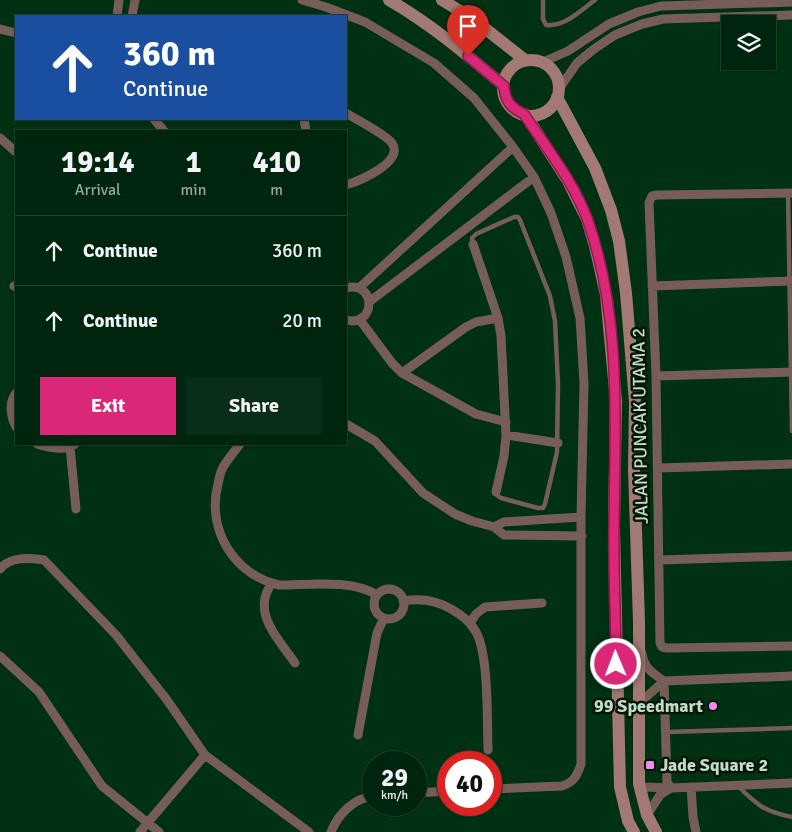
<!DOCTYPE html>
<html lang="en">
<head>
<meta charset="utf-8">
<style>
  body { margin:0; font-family:Signika,sans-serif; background:#0a2d17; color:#f1f3f6; height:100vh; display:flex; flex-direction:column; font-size:19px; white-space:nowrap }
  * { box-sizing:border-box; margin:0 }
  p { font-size:16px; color:#95a59e }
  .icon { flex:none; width:28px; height:28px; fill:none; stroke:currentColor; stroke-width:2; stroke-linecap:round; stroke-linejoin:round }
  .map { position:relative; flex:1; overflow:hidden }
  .sheet { position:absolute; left:15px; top:130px; width:332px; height:315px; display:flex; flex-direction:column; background:#00250e; border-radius:0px; box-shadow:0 1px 4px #0004,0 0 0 1px #22422e }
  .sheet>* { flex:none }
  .guide { position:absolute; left:15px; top:15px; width:332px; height:105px; border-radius:0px; box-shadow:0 1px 4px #0004,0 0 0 1px #22422e; background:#1a4fa0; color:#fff; overflow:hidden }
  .buttons { position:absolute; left:721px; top:15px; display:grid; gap:10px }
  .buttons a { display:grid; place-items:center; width:55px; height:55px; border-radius:0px; background:#00250e; box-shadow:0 1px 4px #0004,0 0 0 1px #22422e; font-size:25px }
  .speed { position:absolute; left:362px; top:751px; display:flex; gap:10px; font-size:25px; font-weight:700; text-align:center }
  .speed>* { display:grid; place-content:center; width:65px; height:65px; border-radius:50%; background:#00250e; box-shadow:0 1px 4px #0004,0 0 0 1px #22422e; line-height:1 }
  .speed small { font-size:12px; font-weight:400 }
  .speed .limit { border:8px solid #d22; background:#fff; color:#111 }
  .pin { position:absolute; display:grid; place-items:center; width:42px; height:42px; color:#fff; margin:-51px -21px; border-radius:50% 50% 50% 0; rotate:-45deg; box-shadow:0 0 5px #0007 }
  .pin .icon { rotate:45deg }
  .me { position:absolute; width:55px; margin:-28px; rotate:359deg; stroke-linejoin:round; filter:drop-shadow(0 0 4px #0008) }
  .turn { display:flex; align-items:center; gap:18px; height:105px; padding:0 25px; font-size:22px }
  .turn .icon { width:65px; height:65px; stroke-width:2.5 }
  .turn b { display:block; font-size:35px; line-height:42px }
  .eta { display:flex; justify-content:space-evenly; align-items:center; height:85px; text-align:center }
  .eta b { font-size:30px; font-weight:700; line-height:35px }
  .primary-button { display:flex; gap:10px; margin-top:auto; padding:10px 25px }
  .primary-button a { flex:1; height:58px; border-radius:0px; background:#db2777; color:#fff; font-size:20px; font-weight:700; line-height:58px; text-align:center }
  .primary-button a+a { background:#0a2d17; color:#f1f3f6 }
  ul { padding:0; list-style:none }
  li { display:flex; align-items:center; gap:15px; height:70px; padding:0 25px; border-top:1px solid #22422e }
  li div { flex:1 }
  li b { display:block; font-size:19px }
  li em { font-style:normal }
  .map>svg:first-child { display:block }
</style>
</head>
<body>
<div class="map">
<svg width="792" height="832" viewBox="0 0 792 832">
  <rect width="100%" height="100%" fill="#003112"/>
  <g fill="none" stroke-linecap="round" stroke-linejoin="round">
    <path stroke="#765d58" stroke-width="4.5" d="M543,0v19l3,6c19,2 35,-15 49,-25
      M788,193l4,238
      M473,244l-1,-6 4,-4 38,-17h4l2,3 30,76 5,25 3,63 -1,68 -12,52 -2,4h-5l-37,-10 -3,-2 -2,-4
      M666,732l126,-4
      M738,786c19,19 27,26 54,31"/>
    <path stroke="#765d58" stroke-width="9" d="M302,0l24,7 39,15 69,41 40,35 39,49 21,30 17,36 15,44 14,61 4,65 -3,134v247c-4,12 -7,18 -19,22l-71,3
      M117,16l2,-16
      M132,16l3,-16
      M0,29l16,4
      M543,62l25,-11 41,-27 29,-12 23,-6 131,-4
      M559,89l18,-26 17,-14 21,-14 27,-11 21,-5 129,-4
      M346,113c11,7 39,21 46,30 13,19 -33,38 -46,42
      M154,119l10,12
      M304,119l2,12
      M0,138l16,14
      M792,193l-135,2 -5,1 -3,7 7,173 4,267 2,4 5,1 125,-2
      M473,244l25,74 3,18 5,99 -2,21 -8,36
      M14,286l2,1
      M652,286l140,-5
      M346,288c31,-8 30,40 0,32
      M359,288l154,-141
      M369,302l165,-125
      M360,320l32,43 10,10 74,41 30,8
      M402,373l64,-46 10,-5 22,-4
      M656,376l136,-4
      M16,393c-8,10 -5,24 0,34
      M346,424l29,17 48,52 32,21 17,7 22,6 10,8 78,1
      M506,435l52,8
      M37,444c13,4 26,7 38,0
      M240,444c-6,8 -13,16 -18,25 -2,5 -3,10 -4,15 -12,45 16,91 61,101 31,0 72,-6 98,10
      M70,447l6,62
      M658,468l134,-4
      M494,527l10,-5 77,-5
      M659,560l133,-4
      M0,569c11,-13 29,-11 44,-9l72,75 51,65 38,55 104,77
      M271,583c-2,5 -5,10 -6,15 -5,24 17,46 30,65
      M374 604a15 15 0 1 1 30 0a15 15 0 1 1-30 0Z
      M403,601c17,-3 33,-1 48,8 11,6 19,12 25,23 13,23 11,90 12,118
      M470,623l6,-9 9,-7 57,-4
      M642,653c2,15 10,20 22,28
      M0,656l39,36 63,94 57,46
      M664,681l128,-5
      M664,681l3,101 4,6
      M642,709l2,-10 20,-18
      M358,735l19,-102 7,-15
      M639,784l5,3 27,1 121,-5
      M691,787l2,30 3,15
      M416,793l33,-2
      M647,815l13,-20 11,-7
      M140,832l65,-77
      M331,832c7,-18 23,-34 43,-36"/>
    <path stroke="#a27a73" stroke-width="12" d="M389,0c42,24 78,55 115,86
      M442,0l31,19 52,41
      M503 88a28 28 0 1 1 56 0a28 28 0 1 1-56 0Z
      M557,97l38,71 16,42 8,31 7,52 9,109 -1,67 5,153v162l8,31 9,17
      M525,114l43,67 19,38 8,27 11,49 10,106 -2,127 6,259 8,34 6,11"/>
  </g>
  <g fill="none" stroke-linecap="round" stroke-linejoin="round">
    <defs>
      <path id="route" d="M468,56l36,30c1,15 7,22 20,28 23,35 50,68 64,107 34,97 27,202 26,303 -1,47 2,93 2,140"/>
    </defs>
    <use href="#route" stroke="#8e194d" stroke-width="12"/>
    <use href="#route" stroke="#db2777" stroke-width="9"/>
  </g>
  <g fill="#f688ec" stroke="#031507" stroke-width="2">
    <circle cx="713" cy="706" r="5"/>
    <rect x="645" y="760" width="10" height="10" rx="2.5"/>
  </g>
  <g text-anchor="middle" stroke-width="5" stroke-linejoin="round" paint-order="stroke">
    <g font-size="18" fill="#c3dbc7" stroke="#031507">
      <text transform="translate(640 426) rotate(-91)" y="6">JALAN PUNCAK UTAMA 2</text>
    </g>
    <g font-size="18" font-weight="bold" fill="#c3dbc7" stroke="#031507" text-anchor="end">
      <text x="703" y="712">99 Speedmart</text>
      <text x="660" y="771" text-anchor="start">Jade Square 2</text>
    </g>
  </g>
</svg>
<div class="buttons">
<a><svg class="icon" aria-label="layers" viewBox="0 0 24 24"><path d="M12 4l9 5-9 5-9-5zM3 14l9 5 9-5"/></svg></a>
</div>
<div class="speed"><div>29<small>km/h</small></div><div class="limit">40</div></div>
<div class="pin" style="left:468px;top:56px;background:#d93025"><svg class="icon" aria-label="arrive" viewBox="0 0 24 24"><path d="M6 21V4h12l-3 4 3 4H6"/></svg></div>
<svg class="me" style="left:616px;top:664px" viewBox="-20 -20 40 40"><circle r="17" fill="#db2777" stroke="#fff" stroke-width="3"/><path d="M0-11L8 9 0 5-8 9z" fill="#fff"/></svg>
<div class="guide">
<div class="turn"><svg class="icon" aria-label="ahead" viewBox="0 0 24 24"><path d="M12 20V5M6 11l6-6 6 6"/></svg><div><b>360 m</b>Continue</div></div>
</div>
<section class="sheet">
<div class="eta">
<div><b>19:14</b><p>Arrival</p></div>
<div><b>1</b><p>min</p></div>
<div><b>410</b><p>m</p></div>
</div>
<ul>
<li><svg class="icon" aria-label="ahead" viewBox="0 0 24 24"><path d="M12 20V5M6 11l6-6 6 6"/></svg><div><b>Continue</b></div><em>360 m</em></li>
<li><svg class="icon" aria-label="ahead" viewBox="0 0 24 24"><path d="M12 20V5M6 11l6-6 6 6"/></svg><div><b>Continue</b></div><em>20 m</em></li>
</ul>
<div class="primary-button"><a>Exit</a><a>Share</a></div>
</section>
</div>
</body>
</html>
